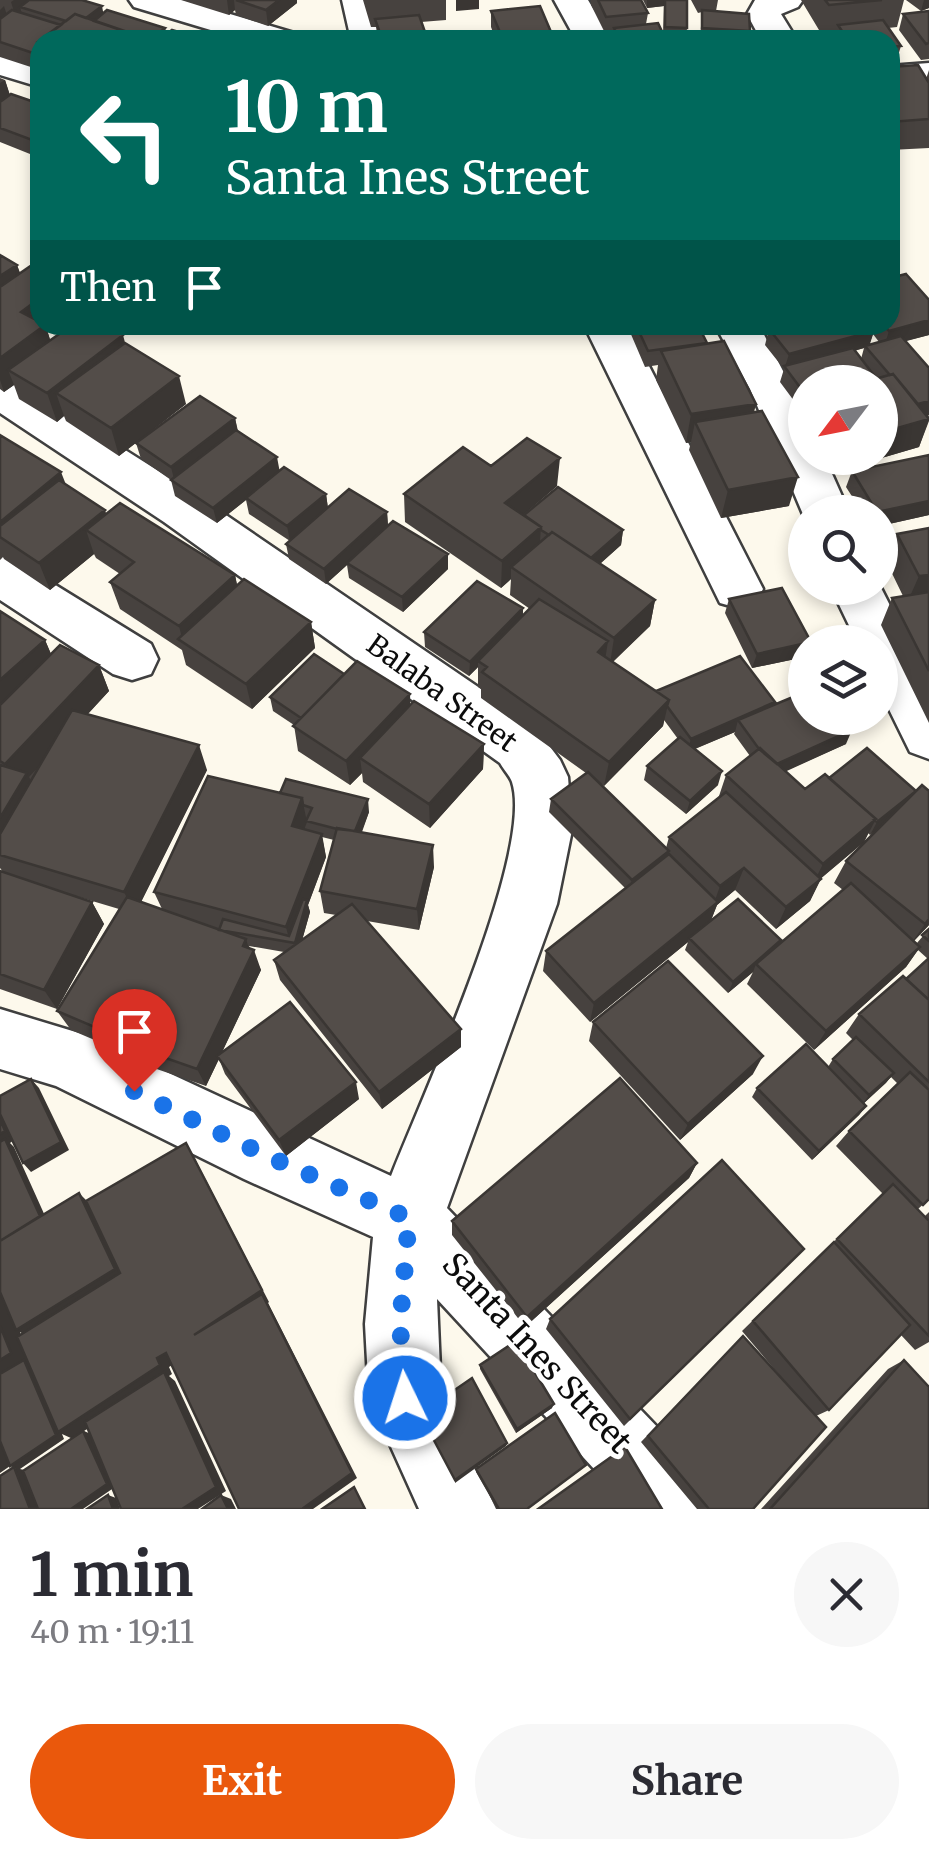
<!DOCTYPE html>
<html lang="en">
<head>
<meta charset="utf-8">
<style>
  body { margin:0; font-family:Merriweather,serif; background:#f7f7f7; color:#2b2b33; height:100vh; display:flex; flex-direction:column; font-size:38px; white-space:nowrap }
  * { box-sizing:border-box; margin:0 }
  p { font-size:32px; color:#7c7c81 }
  .icon { flex:none; width:55px; height:55px; fill:none; stroke:currentColor; stroke-width:2; stroke-linecap:round; stroke-linejoin:round }
  .map { position:relative; height:1509px; overflow:hidden }
  .panel { display:flex; flex-direction:column; background:#fff; flex:1 }
  .panel>* { flex:none }
  .banner { position:absolute; left:30px; top:30px; width:870px; height:305px; border-radius:30px; box-shadow:0 5px 15px #0003; background:#00695c; color:#fff; overflow:hidden }
  .needle { width:65px; rotate:238deg }
  .buttons { position:absolute; left:788px; top:365px; display:grid; gap:20px }
  .buttons a { display:grid; place-items:center; width:110px; height:110px; border-radius:50%; background:#fff; box-shadow:0 5px 15px #0003; font-size:50px }
  .pin { position:absolute; display:grid; place-items:center; width:85px; height:85px; color:#fff; margin:-102px -42px; border-radius:50% 50% 50% 0; rotate:-45deg; box-shadow:0 0 10px #0007 }
  .pin .icon { rotate:45deg }
  .me { position:absolute; width:110px; margin:-55px; rotate:356deg; stroke-linejoin:round; filter:drop-shadow(0 0 8px #0008) }
  .turn { display:flex; align-items:center; gap:35px; height:210px; padding:0 30px; font-size:45px }
  .turn .icon { width:130px; height:130px; stroke-width:2.5 }
  .turn b { display:block; font-size:70px; line-height:85px }
  .then { display:flex; align-items:center; height:95px; padding:0 30px; background:#0003; gap:20px; font-size:38px }
  .round { display:grid; place-items:center; flex:none; width:105px; height:105px; border-radius:52px; background:#f7f7f7 }
  .headline { display:flex; align-items:center; justify-content:space-between; height:170px; padding:0 30px }
  h1 { font-size:60px; font-weight:700; line-height:75px }
  .primary-button { display:flex; gap:20px; margin-top:auto; padding:20px 30px }
  .primary-button a { flex:1; height:115px; border-radius:60px; background:#ea580c; color:#fff; font-size:40px; font-weight:700; line-height:115px; text-align:center }
  .primary-button a+a { background:#f7f7f7; color:#2b2b33 }
  .map>svg:first-child { display:block }
</style>
</head>
<body>
<div class="map">
<svg width="929" height="1509" viewBox="0 0 929 1509">
  <rect width="100%" height="100%" fill="#fdf9ec"/>
  <g fill="none" stroke-linecap="round" stroke-linejoin="round">
    <defs>
      <path id="minor" d="M129,0h54l111,33 6,7h-56l-110,-33z
        M342,0h34l11,40h-36z
        M554,0h34l24,40h-36z
        M755,0h48l-5,7 -17,7 16,26h-36l-14,-26z
        M0,52l40,12v23l-40,-12z
        M929,63v22l-39,3v-22z
        M584,325h44l135,264 -7,14 -18,5 -18,-5z
        M715,325h44l46,88v45h20l24,54h-44v7l-55,-130z
        M0,377l16,4 182,115 283,193 57,42 22,29 8,17 4,53 -15,74 -110,304 263,274 11,27h-90l-194,-210 4,94 55,116h-77l-50,-111 -4,-74 8,-87 -129,-58 -188,-93 -56,-17v-60l89,27 302,140c30,-77 144,-324 121,-394 -2,-6 -9,-13 -12,-19l-336,-241 -164,-109z
        M0,556l18,6 133,82 7,15 -7,15 -19,6 -19,-6 -113,-74z
        M880,586l49,96v77l-19,-7 -30,-61v-49h-23l-26,-54z"/>
    </defs>
    <use href="#minor" stroke="#3f3f3f" stroke-width="5"/>
    <use href="#minor" fill="#fff" fill-rule="evenodd"/>
  </g>
  <path fill="#47423f" fill-rule="evenodd" d="M0,0h82l21,13 62,15 1,6 40,6h-166v30l-40,-13z
    M181,0h116v3l-29,23 -32,-11 -1,-5 -6,5z
    M363,0h83v20l-25,2 5,18h-48l-2,-13h-5z
    M591,0h50l7,13 -2,11 17,9 1,-27 -17,2 -4,-8h44v28l-1,12h-73v-8l-8,1 -14,-28z
    M691,0h27l-2,11 34,20 -1,5 36,4h-85l2,-28 -4,1z
    M801,0h103l-7,27 -9,1 13,18 -5,16 -6,1v-23h-56l2,-7 -14,2z
    M906,0h23v8l-8,3z
    M491,11l60,21v8h-55l-5,-13z
    M929,11v48l-8,1 -22,-30 4,-16z
    M890,67l36,12 3,-9v78l-39,2z
    M0,78l5,2 5,15 30,9v54l-40,-16z
    M0,255l17,10 23,60h13l-6,5 3,10 75,3 61,61 -67,52 -53,-35 -2,-5 -7,6 -38,-23 -5,-14 -10,7 -4,-3z
    M929,300v35l-24,6 24,76v4l-10,26 -75,22 -10,-11h46l-75,-76v30l-2,1 -23,-31 4,-13 -19,-24 4,-16 14,-4h107zM873,334l6,8 -10,3zM864,348l-3,11 -7,-8z
    M627,325h71l9,18 47,69 35,94 -68,12 -32,-68 2,-8 -5,1 -30,-63 2,-15 -13,2z
    M235,418l3,13 42,40 46,23 2,14 59,4 1,13 60,29v15l-45,43 -54,-34 -2,-13 -21,19 -37,-25 -3,-15 4,-3 -41,-27 -3,-14 -29,23 -42,-27 -4,-16 -30,-21 -5,-16z
    M0,435l106,79 129,61 2,11 74,36 4,26 -63,61 -66,-44 -4,-15 -62,-41 -10,-27 10,-8 -24,-16 -2,-4 -44,36 -46,-31 -1,-2 -3,3z
    M491,466l66,20 -34,29 100,15 -2,15 -21,19 55,36 -5,26 -37,36 43,30 118,13 72,39 -61,27 20,18 24,-11 38,-30 62,177 -15,16 3,2 12,-14v270l-11,10 7,7 4,-4v130l-14,8 -14,-15 -72,75 -13,6 -63,93h-56l-56,-67 102,-106 48,53 -49,-58 141,-137 -47,-48 13,-15 49,-47 -7,-7 -27,26 2,3 -7,9 -47,45 -60,-63 5,-9 71,-21 5,-8 20,-19 -7,-7 13,-19 47,-35 22,-20 -10,-9 -12,17 -92,83 -67,-66 6,-12 -25,21 -43,-43 3,-8 -98,80 -47,-51 3,-20 79,-63 -76,-76 2,-13 35,-26 -105,-75v-9l-3,-2v-20l-9,9 -44,-29 -1,-15 99,-24v8l7,-7 -20,-14 1,-16 -10,9 -96,-66 -1,-28zM664,720l14,19 -31,27 -3,14 42,34 32,-29 -23,-36 40,-17 -1,2 16,22 -24,19 -8,24 -49,38 -3,11 -68,-66 6,4 59,-60zM877,829l-31,32 -12,22 9,7 -64,55 2,-5 -70,-20 6,-15 18,-15 41,39 34,-28 11,-23 43,-36 4,-9 2,2z
    M852,471l77,44 -49,11v-14h-18l-16,-25z
    M929,528v195l-48,-98 11,-27 11,-2 -17,-35 11,-27z
    M729,599l76,43v15l-53,11 -27,-55z
    M0,611l45,29 6,14 48,11 10,26 -21,23 119,56 -66,132 21,7 -8,-17 126,-99 89,19 -7,20 72,35 -15,63 -52,-9 94,126 -79,62 -102,-129 -6,-20 10,-8 -35,-6 12,24 -39,82 137,47 -73,57 -61,-82 -6,-15 -13,27 -61,-21 -6,-10 -2,3 -66,-28 -14,-19 62,-102 -67,-20 40,13 12,22 -47,85 -57,-20v-118l3,1 -3,-4zM322,837l12,3 -14,51 4,22 12,2 -34,25 8,-28 -2,-7 18,-48z
    M344,674l66,31 74,39 -1,25 -53,59 -67,-46 -1,-9 -12,12 -52,-34 -4,-26 -21,-14 -3,-14z
    M593,1022l160,52 -73,66 -91,-99z
    M697,1163l-8,15 -164,149 -73,-92v-14z
    M804,1249l-180,177 -78,-97 4,-10z
    M904,1360l25,149h-168l127,-140z
    M480,1365l72,43 -36,25 -36,-64z
    M476,1469l52,40h-31l-21,-37z"/>
  <path fill="#3a3633" d="M14,0h27l-21,7 2,7 -6,4 -5,-16z
    M227,0h7l1,10 -6,5z
    M279,0h18v3l-29,23 -2,-16z
    M456,0h23v9l-23,2z
    M647,0h18l-1,6 -17,2z
    M924,0h5v8l-8,3z
    M4,6l5,16 -9,7v-19z
    M102,6l3,16 -28,3z
    M165,28l3,12h-17z
    M5,80l9,29 -14,11v-37z
    M17,265l10,29 -27,19v-37z
    M40,298v27h13l-6,5 8,25 -47,15 6,15 -10,7 -4,-12v-22l21,-46z
    M929,320v15l-45,12 5,-16z
    M874,331l-5,16 -4,-1 -1,2 -78,21 -1,-2 4,-13z
    M123,335l8,30 -75,28 8,23 -7,6 -10,-29z
    M179,376l7,28 -67,52 -8,-28z
    M929,401v14l-20,5 6,-15z
    M756,404l-7,29 -54,-11 -4,20 -5,1 5,-29z
    M235,418l3,16 -63,49 -4,-16z
    M929,419l-10,28 -75,22 4,-11h32v-25z
    M277,457l3,16 -63,50 -4,-15z
    M560,458l-3,28 -53,45 1,-28z
    M61,472l11,28 -72,37v-15z
    M798,477l-9,29 -68,12 7,-28z
    M326,494l2,15 -38,32 -3,-15z
    M929,501v14l-49,11v-14h-3z
    M105,510l9,27 -28,-7 8,24 -44,36 -11,-27z
    M387,512l1,16 -62,56 -2,-15z
    M541,527l-2,28 -28,12v12l-10,9 1,-27z
    M623,530l-2,15 -35,31 2,-15z
    M448,554v15l-45,43 -1,-15z
    M235,575l6,28 -58,39 -4,-16z
    M929,575v25l-22,3 12,-27z
    M655,600l-5,26 -40,38 4,-26z
    M523,608l-1,15 -44,38v6l-9,9 1,-14z
    M311,622l4,26 -63,61 -6,-25z
    M45,640l11,26 -56,52v-38z
    M608,641l-4,26 -6,-15z
    M805,643v14l-53,11 5,-14z
    M99,665l10,26 -80,86 11,20 -40,58v-37l18,-31 -13,-23z
    M410,694l1,26 -51,38 2,15 -12,12 -4,-24z
    M669,700l-6,26 -59,60 5,-24z
    M775,702l-5,14 -32,4 -3,12 -48,20 4,-13z
    M852,730l-6,14 -79,36 5,-14z
    M484,744l-1,25 -53,59 -1,-24z
    M199,745l8,25 -72,144 -11,-22z
    M722,771l-4,14 -32,29 4,-13z
    M916,791l-7,13 -39,31 7,-13z
    M302,798l5,24 -10,27 -5,-23z
    M368,799l1,13 -13,34 -2,-12z
    M876,819l-12,23 -52,44 11,-22z
    M322,834l4,23 -18,48 2,7 -12,43 -3,-12h-5l-4,-16z
    M433,845l1,22 -15,63 -2,-21z
    M669,851l-3,12 -37,29 3,-12z
    M744,868l-9,22 -18,15 -7,18 -21,15 -1,4 -98,80 4,-19 119,-97 7,-20z
    M821,879l-11,22 -34,28 10,-22z
    M92,902l12,22 -47,85 -13,-19z
    M929,919v6l-19,20 15,-21z
    M246,939l5,16 3,-5 7,20 -55,116 -9,-17z
    M781,940l-5,12 -20,12 -3,8 -25,21 5,-11z
    M920,947l-14,20 -92,83 12,-19z
    M146,1003l10,20 -22,24 5,8 -2,3 -12,-18z
    M461,1029v18l-79,62 -3,-17z
    M763,1056l-10,18 -73,66 8,-16z
    M894,1073l-8,10 -24,22 7,-10z
    M31,1079l8,9 30,62 -38,22 -8,-9z
    M356,1082l3,17 -73,57 -7,-16z
    M866,1106l-7,9 -47,45 7,-9z
    M0,1109l14,31 -4,3 4,4 36,80 -50,31z
    M186,1143l9,16 74,143 -1,1 89,175 -44,31h-11l-98,-165z
    M697,1163l-8,15 -164,149 2,-10z
    M79,1193l14,14 35,74 -95,59 -13,-8 13,33 124,-7 9,-5 11,9 -8,5 3,7 -3,2 6,5 51,110 -28,18h-16l-16,-131 -82,53 7,3 24,53 -32,22h-12l2,-70 -11,-5 2,5 -44,30 12,3 14,37h-16l-15,-41 -5,-2 -10,7v-191z
    M554,1404l-2,4 -36,25 1,-4z
    M507,1443l-1,3 -51,37v-3z
    M108,1495l8,3 4,11h-7z
    M221,1495l10,4 5,10h-8z"/>
  <path fill="#534d49" stroke="#3a3633" stroke-width="2.5" d="M29,0h53l20,6 -16,12 -11,-4 -9,7 -46,-14z
    M236,0h43l-13,10z
    M598,0h43l7,13 -42,4z
    M665,0h22v28l-22,-1z
    M825,0h57l-53,5z
    M540,6l11,26 -49,5 -11,-26z
    M12,10l49,15 -22,16 1,10 -4,3 -36,-12v-23z
    M107,10l58,18 -14,12 -12,-4 -2,2 -1,-3 -42,-14z
    M702,10l47,4 1,17 -48,-3z
    M929,11v32l-3,1 -23,-30z
    M75,14l61,21 -7,5 -90,1z
    M419,15l7,20 -44,4 -7,-20z
    M883,20l18,26 -11,1v-7h-42l-10,-15z
    M658,23l8,17h-46l-6,-12z
    M172,30l34,10h-47z
    M720,34l65,5v1h-65z
    M139,36l12,4h-17z
    M918,65l11,18v36l-39,3v-55z
    M11,94l29,10v39l-40,-15v-26z
    M0,255l17,10 -17,11z
    M32,265l8,4v29l-19,14 19,10v3h5l-45,33v-71z
    M906,274l23,26v20l-40,11 -5,-6h6v-47z
    M72,325h32l19,10 -76,58 -39,-23z
    M636,325h62l9,18 -59,8z
    M783,325h86l5,6 -85,23 -20,-25z
    M901,336l28,32v33l-11,3 -25,-30 -3,1 -25,-29z
    M724,341l32,63 -65,10 -30,-63z
    M125,343l54,33 -68,52 -55,-35z
    M853,348l23,30 -17,4h-54v12l-21,-28z
    M893,374l36,45 -49,14v-51h-16z
    M200,396l35,22 -64,49 -35,-24z
    M762,411l36,66 -70,13 -33,-68z
    M236,430l41,27 -64,51 -42,-28z
    M0,435l61,37 -61,50z
    M527,438l33,20 -55,45 36,24 -39,34 -98,-67 59,-47 28,19z
    M929,455v46l-52,11 -25,-41z
    M284,467l42,27 -39,32 -41,-28z
    M59,480l46,30 -66,53 -39,-26v-11z
    M558,487l65,43 -32,28 -39,-26 -3,3 -8,-5v-3l-17,-12z
    M349,489l38,23 -63,57 -38,-25z
    M120,503l115,72 -56,51 -69,-44 24,-20 -48,-32z
    M393,521l55,33 -46,43 -55,-34z
    M929,528v47l-10,1 -22,-42z
    M552,532l103,68 -41,38 -103,-71z
    M244,579l67,43 -65,62 -68,-45z
    M477,581l46,27 -53,54 -46,-30z
    M782,588l29,54 -54,12 -28,-55z
    M929,592v79l-37,-73z
    M539,599l69,42 -10,11 71,48 -60,62 -127,-90 5,-5 -9,-6z
    M0,611l45,29 -45,40z
    M60,645l39,20 -94,99 -5,-3v-56z
    M314,654l30,20 -43,44 -31,-21z
    M740,656l35,46 -84,37 -24,-33 2,-6 -13,-9z
    M357,661l53,33 -64,67 -53,-35z
    M805,692v26h37l10,12 -75,34 -18,-15 -21,-29z
    M414,701l70,43 -55,60 -69,-46z
    M72,710l127,35 -75,147 -124,-37v-21z
    M680,737l42,34 -32,30 -43,-35z
    M760,748l45,41 20,-15 51,45 -53,45 -97,-89z
    M867,748l49,43 -39,31 -3,-2 2,-1 -47,-41z
    M0,765l27,8 -27,45z
    M588,772l81,79 -37,29 -81,-81z
    M208,776l94,22 -10,28 30,8 -36,93 -132,-35z
    M286,779l82,20 -13,32 -18,-2 -31,-8 6,-13 -9,-3 -1,-7 -22,-5z
    M922,785l7,6v128l-4,5 -79,-63z
    M726,792l95,87 -35,28 -42,-39 -24,18 -51,-49z
    M337,828l96,17 -16,64 -97,-18z
    M669,854l49,48 -124,101 -48,-52z
    M0,871l92,31 -48,88 -44,-16z
    M851,883l69,64 -94,84 -70,-67z
    M127,897l119,42 -3,7 11,4 -57,119 -63,-22 20,-41 -8,-3 -21,37 -68,-29z
    M303,899l4,1 -12,43 -76,-13 4,-11 66,17z
    M738,899l43,41 -48,42 -44,-44z
    M352,904l109,125 -82,63 -105,-132z
    M929,929v12l-7,-6z
    M929,958v42l-23,-21z
    M668,961l95,95 -75,68 -95,-102z
    M903,976l26,24v82l-70,-68z
    M290,1002l66,80 -77,58 -62,-84z
    M856,1037l38,36 -25,22 -36,-36z
    M806,1044l60,62 -47,45 -62,-63z
    M910,1072l19,18v109l-6,6 -74,-74z
    M620,1078l77,85 -170,154 -75,-96z
    M31,1079l30,63 -38,21 -23,-49v-18z
    M0,1119l5,12 -5,3z
    M5,1139l35,77 -40,25v-99z
    M186,1143l76,147 -68,45 68,-41 90,179 -50,36h-63l-73,-156 -9,5 3,7 -102,67 -41,-95 103,-64 -34,-72z
    M722,1160l82,89 -174,170 -80,-100z
    M893,1184l36,37v115l-92,-97z
    M79,1193l36,76 -99,61 -16,-38v-51z
    M834,1242l76,83 -81,85 -76,-89z
    M0,1326l11,27 -11,7z
    M743,1336l83,91 -73,82h-44l-61,-73z
    M516,1341l38,63 -37,25 -37,-64z
    M24,1360l32,75 -46,31 -10,-25v-67z
    M904,1360l25,27v122h-159z
    M164,1372l52,115 -34,22h-61l-36,-87z
    M472,1378l35,65 -52,37 -35,-66z
    M555,1413l31,52 -59,44h-28l-23,-40z
    M83,1431l24,53 -36,25h-33l-15,-38z
    M625,1447l37,62h-124z
    M14,1467l16,42h-30v-33z
    M354,1487l11,22h-43z
    M108,1495l5,14h-26z
    M221,1495l7,14h-26z"/>
  <g fill="none" stroke-linecap="round" stroke-linejoin="round">
    <path stroke="#1a73e8" stroke-width="18" stroke-dasharray="0 32.4" d="M134,1091l133,65 142,62 -9,106 5,74"/>
  </g>
  <g text-anchor="middle" stroke-width="10" stroke-linejoin="round" paint-order="stroke">
    <g font-size="28" fill="#0c0c0c" stroke="#fff">
      <text transform="translate(442 693) rotate(36)" y="10">Balaba Street</text>
    </g>
    <g font-size="32" fill="#0c0c0c" stroke="#fff">
      <text transform="translate(537 1353) rotate(47)" y="11">Santa Ines Street</text>
    </g>
  </g>
</svg>
<div class="buttons">
<a><svg class="needle" viewBox="-14 -14 28 28"><path d="M0-13l5 13h-10z" fill="#e53935"/><path d="M0 13l5-13h-10z" fill="#7c7c81"/></svg></a>
<a><svg class="icon" aria-label="search" viewBox="0 0 24 24"><circle cx="10" cy="10" r="6"/><path d="M15 15l6 6"/></svg></a>
<a><svg class="icon" aria-label="layers" viewBox="0 0 24 24"><path d="M12 4l9 5-9 5-9-5zM3 14l9 5 9-5"/></svg></a>
</div>
<div class="pin" style="left:134px;top:1091px;background:#d93025"><svg class="icon" aria-label="arrive" viewBox="0 0 24 24"><path d="M6 21V4h12l-3 4 3 4H6"/></svg></div>
<svg class="me" style="left:405px;top:1398px" viewBox="-20 -20 40 40"><circle r="17" fill="#1a73e8" stroke="#fff" stroke-width="3"/><path d="M0-11L8 9 0 5-8 9z" fill="#fff"/></svg>
<div class="banner">
<div class="turn"><svg class="icon" aria-label="left" viewBox="0 0 24 24"><path d="M17 20v-9H6M10 6l-5 5 5 5"/></svg><div><b>10 m</b>Santa Ines Street</div></div>
<div class="then">Then<svg class="icon" aria-label="arrive" viewBox="0 0 24 24"><path d="M6 21V4h12l-3 4 3 4H6"/></svg></div>
</div>
</div>
<section class="panel">
<div class="headline"><div><h1>1 min</h1><p>40 m · 19:11</p></div><a class="round"><svg class="icon" aria-label="close" viewBox="0 0 24 24"><path d="M6 6l12 12M18 6L6 18"/></svg></a></div>
<div class="primary-button"><a>Exit</a><a>Share</a></div>
</section>
</body>
</html>
